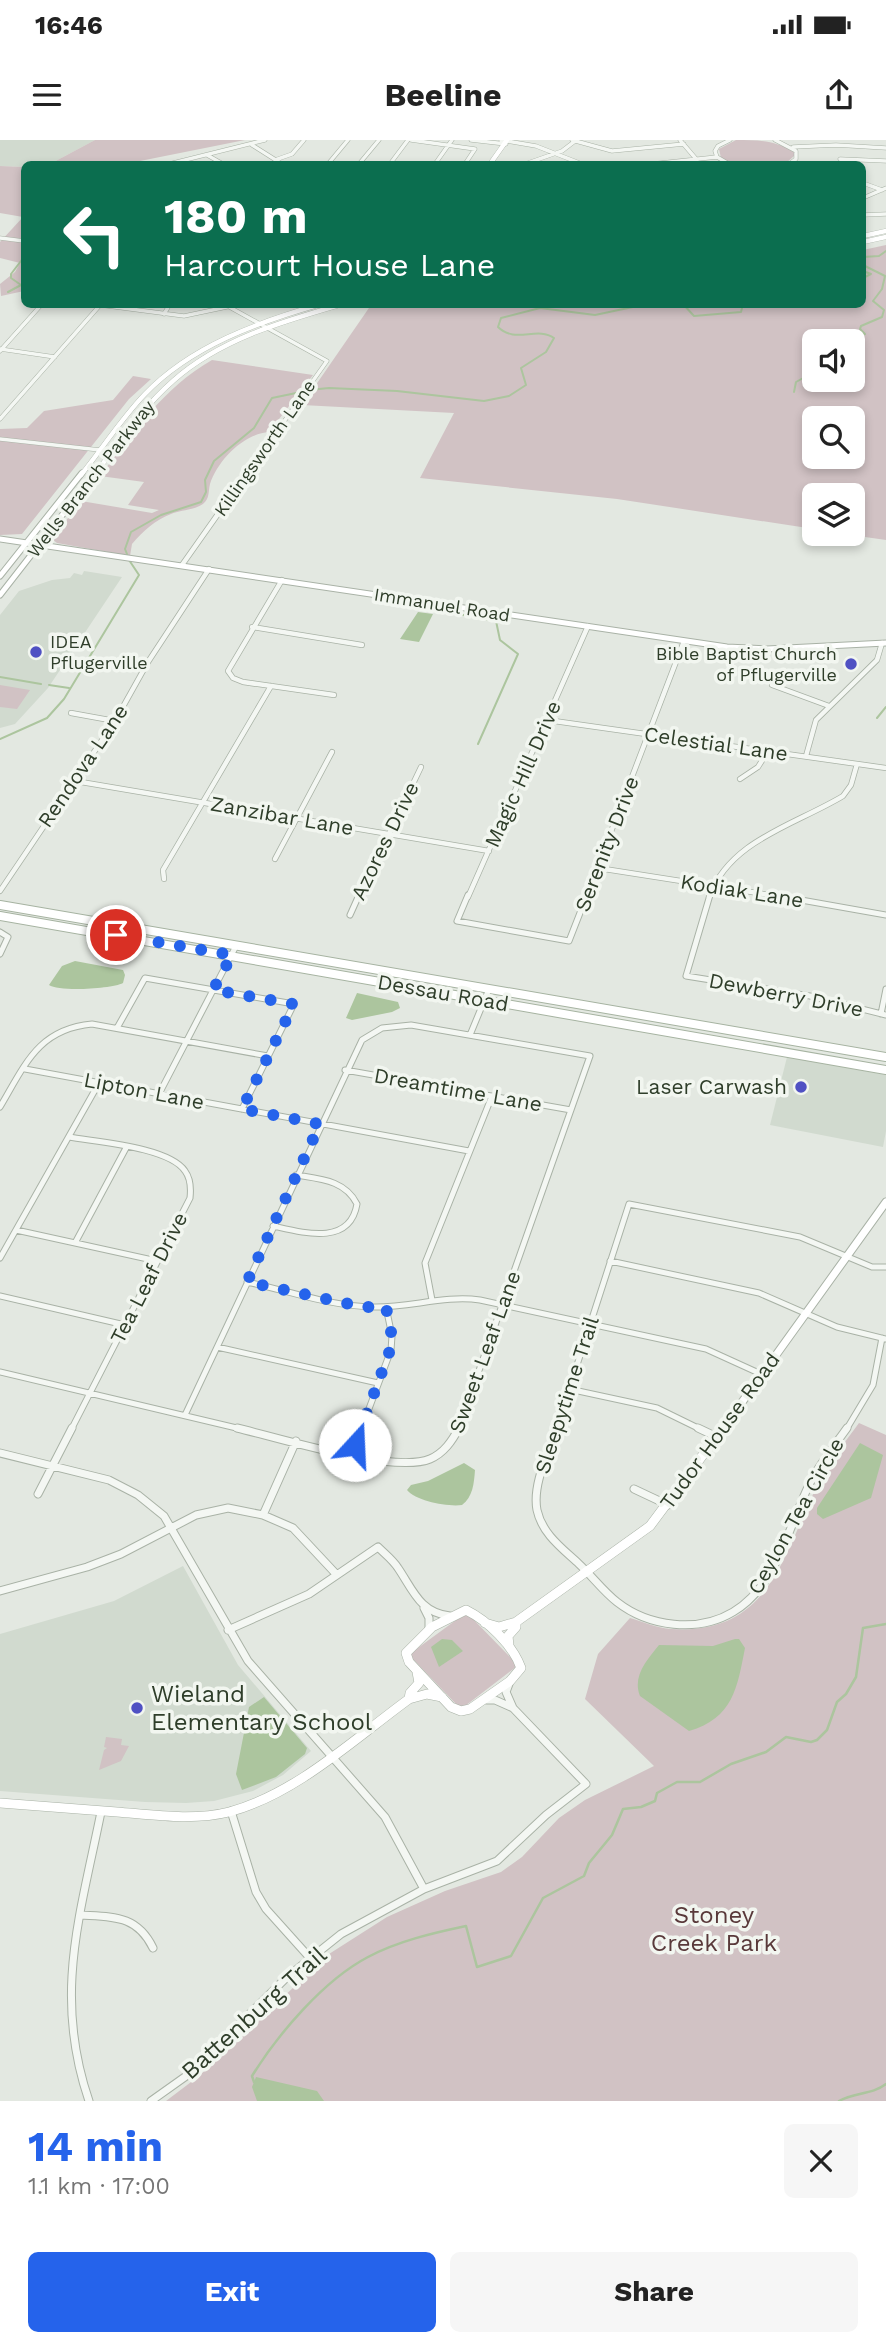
<!DOCTYPE html>
<html lang="en">
<head>
<meta charset="utf-8">
<style>
  body { margin:0; font-family:"Work Sans",sans-serif; background:#f6f6f6; color:#222; height:100vh; display:flex; flex-direction:column; font-size:26px; white-space:nowrap }
  * { box-sizing:border-box; margin:0 }
  p { font-size:23px; color:#767676 }
  .icon { flex:none; width:38px; height:38px; fill:none; stroke:currentColor; stroke-width:2; stroke-linecap:round; stroke-linejoin:round }
  .map { position:relative; height:1961px; overflow:hidden }
  .side { display:flex; flex-direction:column; background:#fff; flex:1 }
  .side>* { flex:none }
  .banner { position:absolute; left:21px; top:21px; width:845px; height:147px; border-radius:10px; box-shadow:0 4px 10px #0003; background:#0b6e4f; color:#fff; overflow:hidden }
  .tools { position:absolute; left:802px; top:189px; display:grid; gap:14px }
  .tools a { display:grid; place-items:center; width:63px; height:63px; border-radius:10px; background:#fff; box-shadow:0 4px 10px #0003; font-size:35px }
  .pin { position:absolute; display:grid; place-items:center; width:60px; height:60px; color:#fff; margin:-30px; border:4px solid #fff; border-radius:50%; box-shadow:0 2px 7px #0007 }
  .me { position:absolute; width:77px; margin:-38px; rotate:20deg; stroke-linejoin:round; filter:drop-shadow(0 0 5px #0008) }
  .turn { display:flex; align-items:center; gap:24px; height:147px; padding:0 28px; font-size:32px }
  .turn .icon { width:91px; height:91px; stroke-width:2.5 }
  .turn b { display:block; font-size:49px; line-height:60px }
  .round { display:grid; place-items:center; flex:none; width:74px; height:74px; border-radius:10px; background:#f6f6f6 }
  .overview { display:flex; align-items:center; justify-content:space-between; height:119px; padding:0 28px }
  h1 { font-size:42px; font-weight:700; line-height:52px; color:#2563eb }
  .cta { display:flex; gap:14px; margin-top:auto; padding:14px 28px }
  .cta a { flex:1; height:80px; border-radius:10px; background:#2563eb; color:#fff; font-size:28px; font-weight:700; line-height:80px; text-align:center }
  .cta a+a { background:#f6f6f6; color:#222 }
  .status { display:flex; justify-content:space-between; align-items:center; height:49px; padding:0 35px; background:#fff; direction:ltr }
  .status svg { height:19px; fill:currentColor }
  header { display:flex; justify-content:space-between; align-items:center; height:91px; padding:0 28px; background:#fff; font-size:32px; font-weight:700 }
  .map>svg:first-child { display:block }
</style>
</head>
<body>
<div class="status"><b>16:46</b><svg viewBox="0 0 49 12"><path d="M0 12V9h3v3zM5 12V6h3v6zM10 12V3h3v9zM15 12V0h3v12zM26 1h20v11H26zM47 4h2v5h-2z"/></svg></div>
<header><svg class="icon" aria-label="menu" viewBox="0 0 24 24"><path d="M4 6h16M4 12h16M4 18h16"/></svg>Beeline<svg class="icon" aria-label="share" viewBox="0 0 24 24"><path d="M12 15V3M7 8l5-5 5 5M5 13v7h14v-7"/></svg></header>
<div class="map">
<svg width="886" height="1961" viewBox="0 0 886 1961">
  <rect width="100%" height="100%" fill="#e3e8e1"/>
  <path fill="#d1dacf" d="M0,0h95l-45,24h-26v3l-24,-1z
    M84,431l38,6 -74,111 -33,36 -15,4v-113l19,-24 33,-11 18,-2 4,-5 8,2z
    M787,917l99,18v56l-3,16 -113,-22z
    M183,1426l55,99 73,86 -28,24 -30,16 -39,10 -28,2 -41,-1 -145,-11v-157l114,-33z"/>
  <path fill="#d1c2c4" fill-rule="evenodd" d="M95,0h150l-120,24h-75z
    M736,0c22,0 39,0 58,12v4l-9,8h-51l-13,-6 -2,-9z
    M0,26l24,1v124l-23,5 -1,-12 15,-12 5,-9 -20,-5v-16l23,-25 -23,-4z
    M886,105v295l-42,-6h8v-39h-38v34l-197,-30 -197,-21 34,-65 -152,-8 69,-100 492,-1v-54zM814,201h38v39h-38zM814,278h38v39h-38z
    M212,220l101,15 -44,57c-26,2 -51,28 -59,52 -2,8 0,14 -7,20 -8,6 -23,6 -32,10 -16,6 -28,17 -39,30l-2,12 -73,-13 -5,-4 29,-38 71,12 7,-3 -31,-5 16,-23 -44,-6c34,-44 63,-88 112,-116z
    M133,236l18,3 -22,20 -107,135 -22,1v-106l27,-1 17,-17 69,-11z
    M0,545l30,5 -13,19 -17,-2z
    M859,1283l27,12v666h-720l33,-25 130,-122 58,-37 58,-26 56,-19 21,-15 37,-39 26,-18 69,-34 -69,-67 13,-45 32,-36c13,4 28,10 41,11 101,7 112,-77 149,-149 10,-20 26,-39 39,-57z
    M463,1475l8,2 43,44 2,6 -51,39h-7l-46,-48 -1,-5z
    M106,1597l16,2 -1,6 8,1 -8,15 -22,9 5,-20 3,-2 -3,-1z"/>
  <path fill="#acc59e" d="M418,472l15,2 -14,28 -19,-3z
    M75,821l48,9 2,5 -2,8c-12,6 -64,9 -74,2l13,-19z
    M357,853l41,9 2,6 -8,4 -40,8 -6,-2z
    M860,1303l23,12 -12,43 -48,21 -6,-5v-6z
    M464,1323l11,7c-1,13 -2,27 -13,35 -15,2 -46,-4 -55,-15l4,-5 17,-4z
    M442,1499l10,1 11,11 -24,16 -8,-20z
    M735,1499h4l6,9c-8,41 -12,70 -56,83l-49,-35c-8,-20 7,-36 19,-51l54,1z
    M264,1557l43,51 -2,6 -29,23 -34,13 -6,-16 13,-67z
    M256,1937l61,14 7,10h-67l-5,-14z"/>
  <g fill="none" stroke-linecap="round" stroke-linejoin="round">
    <path stroke="#acc59e" stroke-width="2" d="M863,120v-3l16,-1 7,-5
      M863,131l8,3 -8,4
      M8,152l13,-7 -10,-7v-4l13,-17
      M683,164l11,12 47,-4 2,-8
      M852,206l9,-3 -6,-5 10,-4 -5,-5 1,-3 21,-9 2,-7 -11,-9 9,-12 3,-13 -22,-11
      M309,250l20,-2 68,3 87,10 25,-5 17,-11 -5,-17 25,-16 8,-14c-17,-12 -39,6 -56,-11l3,-9 39,-10 55,7 52,-11
      M794,252l2,-10 18,-10
      M127,414l-2,-5 6,-17 30,-17 40,-13 5,-10 -1,-12 9,-19 40,-33 18,-30 29,-6
      M402,462l-2,2 33,6
      M458,474l38,7 4,19 18,14 -40,90
      M0,537l41,7
      M49,545l20,3
      M877,578l9,-11
      M0,599l47,-21 17,-19 75,-124 -10,-15"/>
    <path stroke="#acc59e" stroke-width="2.5" d="M254,1942l-2,-6c26,-42 72,-96 116,-119 30,-16 65,-24 98,-31l11,41 34,-11 32,-58 41,-22 5,-13 23,-28 11,-26 18,-2 14,-6 2,-8 20,-11h23l31,-18 35,-12 20,-15 25,5 6,-2 10,-10 10,-28 9,-8 10,-17 7,-49 23,-4
      M839,1961c15,-9 33,-6 47,-17"/>
    <defs>
      <path id="street-far3" d="M411,0l64,9 -10,15
        M471,0l35,4
        M501,0l35,6 46,18
        M572,0l40,11 72,-7
        M680,0l17,20
        M775,0l21,11v8l-7,5
        M252,5l30,19
        M793,7l43,-2 50,3
        M207,15l16,9
        M275,20l17,-6 12,-14
        M169,24l96,-24
        M328,24l20,-24
        M359,24l20,-24
        M390,24l18,-24
        M435,24l17,-24
        M525,24l37,-13 13,-10
        M651,24l66,-7
        M729,24l-12,-7 -2,-6 3,-5 12,-6
        M845,24l-5,-5 46,2
        M863,43l19,7
        M863,58l23,-10
        M863,75l23,-1
        M0,98l24,3
        M92,164l92,12 57,-12
        M224,164l103,57 -81,114
        M164,174l6,-10
        M0,209l55,8
        M0,211l42,-47
        M0,279l101,-115
        M0,299l100,11"/>
      <path id="street-far2" d="M182,425l65,-92
        M282,440l-54,91 5,7 10,4 91,13
        M252,487l110,18
        M772,545l57,21
        M71,573l44,8
        M547,580l339,48
        M806,616l10,-36 61,-60 5,-17
        M740,639l18,-12 10,-16
        M75,641l414,70
        M275,719l57,-107
        M598,728l185,29
        M164,739l-1,-9 108,-184
        M0,751l115,-170 33,-59 61,-93
        M359,757l62,-130
        M468,757l120,-271
        M586,757l98,-256
        M709,757c21,-57 86,-72 134,-101l8,-11 6,-21"/>
      <path id="street-far1" d="M468,755l-11,26 112,20 18,-46
        M710,755l-24,81 124,20 76,19
        M773,755l113,20
        M350,775l9,-20
        M0,792l8,5 -8,17
        M881,874l5,-25
        M117,888l28,-50 149,26 -52,105
        M470,895l19,-46
        M25,929l444,82
        M345,930l226,40
        M159,954l77,-148
        M0,967c25,-42 38,-78 92,-83l176,32
        M69,997c27,5 100,10 116,34 6,8 6,18 5,27l-119,232
        M273,1086c31,7 77,20 84,-22 -12,-24 -37,-25 -61,-29
        M16,1090l141,31
        M75,1103l51,-95
        M0,1118l99,-175
        M610,1121l149,32 78,34 49,12
        M247,1142c42,9 83,24 126,25 36,1 71,-12 107,-7l226,49 55,25
        M0,1156l125,29
        M432,1160l-7,-37 67,-167
        M217,1207l161,36
        M0,1232l245,58
        M569,1249l88,19 45,22
        M185,1275l177,-375 20,-12 29,-3 179,31 -132,374
        M361,1290l30,-80 1,-14 -6,-29
        M556,1290l73,-226 171,33 72,30h14
        M846,1290l27,-45 9,-47"/>
      <path id="street" d="M237,1288c42,10 157,46 193,31 14,-6 22,-18 29,-31
        M557,1288c-8,24 -25,56 -20,82 5,24 26,39 42,54 13,12 24,27 38,38 32,25 81,31 116,10 45,-26 56,-89 78,-131 10,-19 24,-36 36,-53
        M698,1288l19,9
        M0,1313l109,27 29,15 26,21 84,145 137,156 39,72
        M352,1314l10,-26
        M634,1349l34,16
        M38,1354l34,-66
        M263,1375l33,-74
        M0,1451l87,-24 34,-13 75,-39 32,-7 35,7 30,13 44,47
        M424,1468l5,10v10
        M228,1490l81,-36 69,-47c7,7 15,13 20,21 15,22 22,45 52,48
        M487,1560h8l18,8
        M231,1671l25,81 10,17 44,49
        M81,1775c32,2 56,0 72,33
        M89,1961c-36,-105 -9,-185 12,-289
        M151,1961l38,-27 97,-96 55,-44 83,-45 73,-28 49,-46 40,-31 -73,-76 -7,-16 3,-8"/>
      <path id="secondary-far3" d="M490,24l17,-24
        M863,96l23,-5
        M863,102l23,-5
        M81,335c21,-26 40,-56 64,-81 46,-48 113,-72 176,-90
        M94,335c25,-32 48,-67 79,-94 47,-42 111,-60 170,-77"/>
      <path id="secondary-far2" d="M0,399l727,108 40,2 119,-6
        M0,436l82,-103
        M0,455l95,-122"/>
      <path id="secondary-far1" d="M722,1290l164,-228"/>
      <path id="secondary" d="M466,1470c22,11 47,35 55,58l-11,13 -40,28 -9,2 -10,-4 -42,-45 -3,-9 26,-26z
        M485,1483l14,4 17,-5 134,-96 73,-98
        M509,1506l-1,-10 8,-9v-5
        M409,1559l1,-6 9,-10 -2,-11
        M0,1663c39,3 78,6 117,9 37,3 76,9 112,0 67,-18 125,-73 180,-113l18,-5 15,3"/>
      <path id="primary" d="M0,765l886,152
        M0,776l886,154"/>
    </defs>
    <use href="#street-far3" stroke="#a9b2a6" stroke-width="4.5"/>
    <use href="#street-far2" stroke="#a9b2a6" stroke-width="6"/>
    <use href="#street-far1" stroke="#a9b2a6" stroke-width="7"/>
    <use href="#street" stroke="#a9b2a6" stroke-width="9"/>
    <use href="#secondary-far3" stroke="#a9b2a6" stroke-width="5"/>
    <use href="#secondary-far2" stroke="#a9b2a6" stroke-width="7"/>
    <use href="#secondary-far1" stroke="#a9b2a6" stroke-width="9"/>
    <use href="#secondary" stroke="#a9b2a6" stroke-width="10"/>
    <use href="#primary" stroke="#a6b3a1" stroke-width="10"/>
    <use href="#street-far3" stroke="#f4f7f3" stroke-width="3.5"/>
    <use href="#street-far2" stroke="#f4f7f3" stroke-width="4.5"/>
    <use href="#street-far1" stroke="#f4f7f3" stroke-width="5"/>
    <use href="#street" stroke="#f4f7f3" stroke-width="7"/>
    <use href="#secondary-far3" stroke="#fff" stroke-width="4.5"/>
    <use href="#secondary-far2" stroke="#fff" stroke-width="5"/>
    <use href="#secondary-far1" stroke="#fff" stroke-width="7"/>
    <use href="#secondary" stroke="#fff" stroke-width="9"/>
    <use href="#primary" stroke="#fff" stroke-width="8"/>
  </g>
  <g fill="none" stroke-linecap="round" stroke-linejoin="round">
    <path stroke="#2563eb" stroke-width="12" stroke-dasharray="0 21.6" d="M116,795l116,20 -19,35 81,14 -52,105 78,15 -73,158 117,25h22l7,35 -38,103"/>
  </g>
  <g fill="#5051c3" stroke="#f2f6f0" stroke-width="2.5">
    <circle cx="36" cy="512" r="7"/>
    <circle cx="851" cy="524" r="7"/>
    <circle cx="801" cy="947" r="7"/>
    <circle cx="137" cy="1568" r="7"/>
  </g>
  <g text-anchor="middle" stroke-width="7" stroke-linejoin="round" paint-order="stroke">
    <g font-size="18" fill="#2f3e2a" stroke="#f2f6f0">
      <text transform="translate(265 308) rotate(-55)" y="6">Killingsworth Lane</text>
      <text transform="translate(91 339) rotate(-52)" y="6">Wells Branch Parkway</text>
      <text transform="translate(442 465) rotate(9)" y="6">Immanuel Road</text>
    </g>
    <g font-size="18" fill="#2f3e2a" stroke="#f2f6f0" text-anchor="start">
      <text x="50" y="508">IDEA<tspan x="50" dy="21">Pflugerville</tspan></text>
      <text x="837" y="520" text-anchor="end">Bible Baptist Church<tspan x="837" dy="21">of Pflugerville</tspan></text>
    </g>
    <g font-size="21" fill="#2f3e2a" stroke="#f2f6f0">
      <text transform="translate(716 604) rotate(8)" y="7">Celestial Lane</text>
      <text transform="translate(83 626) rotate(-56)" y="7">Rendova Lane</text>
      <text transform="translate(523 634) rotate(-66)" y="7">Magic Hill Drive</text>
      <text transform="translate(282 676) rotate(10)" y="7">Zanzibar Lane</text>
      <text transform="translate(385 701) rotate(-64)" y="7">Azores Drive</text>
      <text transform="translate(607 704) rotate(-69)" y="7">Serenity Drive</text>
      <text transform="translate(742 751) rotate(9)" y="7">Kodiak Lane</text>
      <text transform="translate(443 853) rotate(10)" y="7">Dessau Road</text>
      <text transform="translate(786 855) rotate(11)" y="7">Dewberry Drive</text>
      <text transform="translate(458 950) rotate(10)" y="7">Dreamtime Lane</text>
      <text transform="translate(144 951) rotate(11)" y="7">Lipton Lane</text>
      <text transform="translate(149 1138) rotate(-63)" y="7">Tea Leaf Drive</text>
      <text transform="translate(485 1212) rotate(-70)" y="7">Sweet Leaf Lane</text>
      <text transform="translate(567 1255) rotate(-72)" y="7">Sleepytime Trail</text>
      <text transform="translate(720 1291) rotate(-54)" y="7">Tudor House Road</text>
      <text transform="translate(796 1376) rotate(-61)" y="7">Ceylon Tea Circle</text>
    </g>
    <g font-size="21" fill="#2f3e2a" stroke="#f2f6f0" text-anchor="end">
      <text x="787" y="954">Laser Carwash</text>
    </g>
    <g font-size="24" fill="#2f3e2a" stroke="#f2f6f0" text-anchor="start">
      <text x="151" y="1562">Wieland<tspan x="151" dy="28">Elementary School</tspan></text>
    </g>
    <g font-size="24" fill="#59393a" stroke="#f2f6f0">
      <text x="714" y="1783">Stoney<tspan x="714" dy="28">Creek Park</tspan></text>
    </g>
    <g font-size="24" fill="#2f3e2a" stroke="#f2f6f0">
      <text transform="translate(254 1873) rotate(-42)" y="8">Battenburg Trail</text>
    </g>
  </g>
</svg>
<div class="tools">
<a><svg class="icon" aria-label="sound" viewBox="0 0 24 24"><path d="M4 9h4l5-4v14l-5-4H4zM17 9q2 3 0 6"/></svg></a>
<a><svg class="icon" aria-label="search" viewBox="0 0 24 24"><circle cx="10" cy="10" r="6"/><path d="M15 15l6 6"/></svg></a>
<a><svg class="icon" aria-label="layers" viewBox="0 0 24 24"><path d="M12 4l9 5-9 5-9-5zM3 14l9 5 9-5"/></svg></a>
</div>
<div class="pin" style="left:116px;top:795px;background:#d93025"><svg class="icon" aria-label="arrive" viewBox="0 0 24 24"><path d="M6 21V4h12l-3 4 3 4H6"/></svg></div>
<svg class="me" style="left:355px;top:1305px" viewBox="-20 -20 40 40"><circle r="19" fill="#fff"/><path d="M0-13L10 11 0 6-10 11z" fill="#2563eb"/></svg>
<div class="banner">
<div class="turn"><svg class="icon" aria-label="left" viewBox="0 0 24 24"><path d="M17 20v-9H6M10 6l-5 5 5 5"/></svg><div><b>180 m</b>Harcourt House Lane</div></div>
</div>
</div>
<section class="side">
<div class="overview"><div><h1>14 min</h1><p>1.1 km · 17:00</p></div><a class="round"><svg class="icon" aria-label="close" viewBox="0 0 24 24"><path d="M6 6l12 12M18 6L6 18"/></svg></a></div>
<div class="cta"><a>Exit</a><a>Share</a></div>
</section>
</body>
</html>
